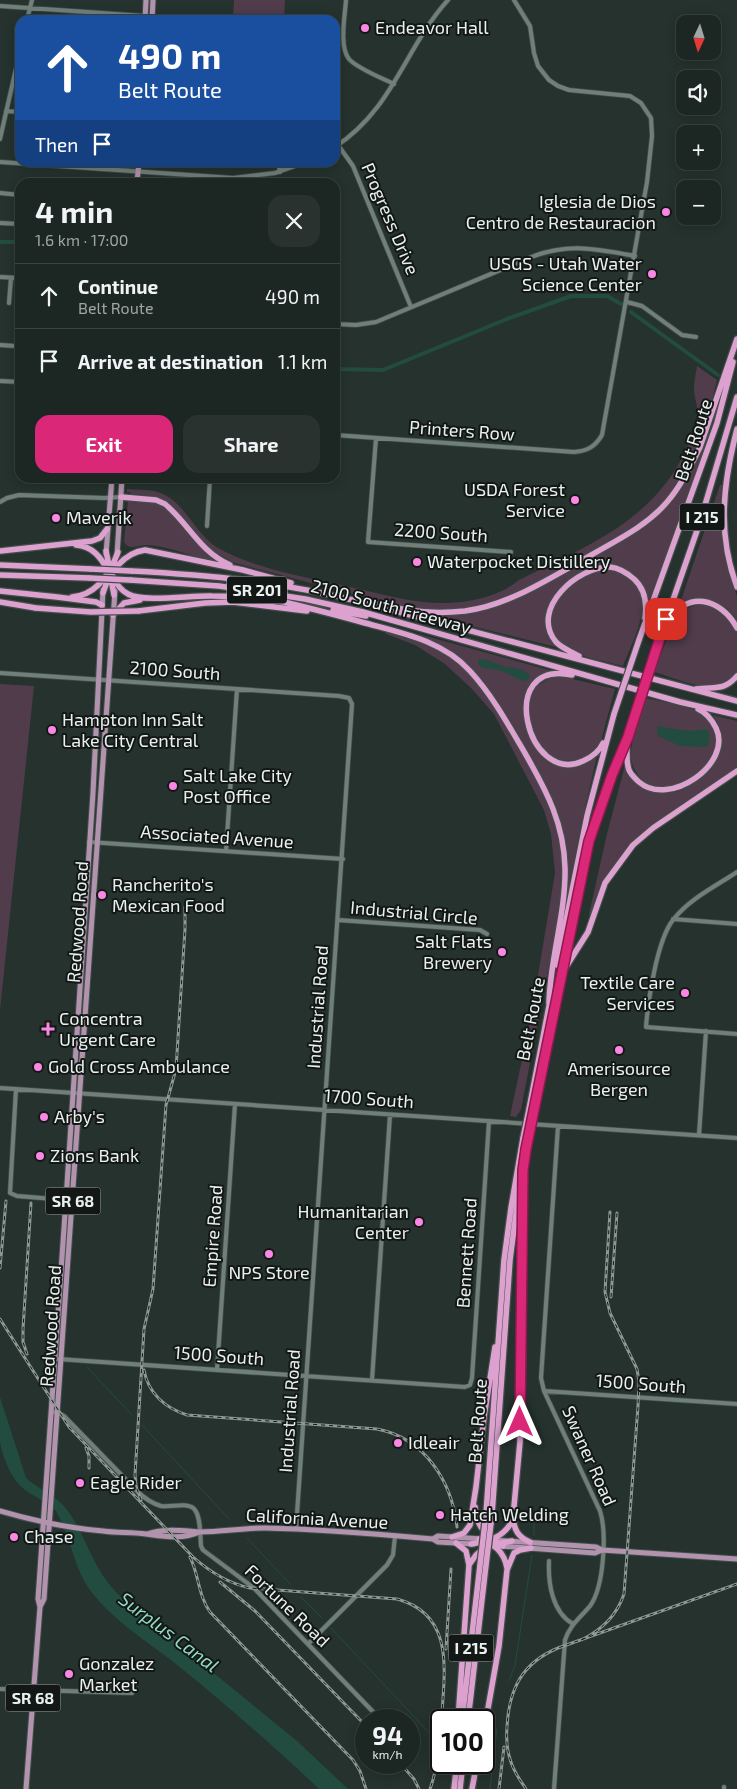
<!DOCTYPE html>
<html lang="en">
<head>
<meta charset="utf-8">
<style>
  body { margin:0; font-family:"Exo 2",sans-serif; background:#29322f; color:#f1f3f6; height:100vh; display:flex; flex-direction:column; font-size:19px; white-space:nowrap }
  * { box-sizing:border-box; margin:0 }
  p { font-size:16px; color:#a0a5a5 }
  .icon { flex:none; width:28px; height:28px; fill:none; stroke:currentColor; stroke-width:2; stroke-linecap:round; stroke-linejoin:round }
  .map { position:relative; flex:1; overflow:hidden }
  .sheet { position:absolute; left:15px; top:178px; width:325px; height:305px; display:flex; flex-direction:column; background:#1c2622; border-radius:15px; box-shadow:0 2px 12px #0003,0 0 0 1px #3a4340 }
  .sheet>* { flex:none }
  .hud { position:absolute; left:15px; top:15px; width:325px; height:152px; border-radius:15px; box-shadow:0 2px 12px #0003,0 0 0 1px #3a4340; background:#1a4fa0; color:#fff; overflow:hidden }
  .needle { width:32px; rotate:184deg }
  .tools { position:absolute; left:676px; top:15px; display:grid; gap:10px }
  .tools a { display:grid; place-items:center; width:45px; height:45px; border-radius:10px; background:#1c2622; box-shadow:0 2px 12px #0003,0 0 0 1px #3a4340; font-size:25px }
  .speed { position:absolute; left:355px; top:1709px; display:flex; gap:10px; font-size:25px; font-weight:700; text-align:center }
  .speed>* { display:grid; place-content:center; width:65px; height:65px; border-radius:50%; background:#1c2622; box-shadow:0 2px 12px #0003,0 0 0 1px #3a4340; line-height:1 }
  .speed small { font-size:12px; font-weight:400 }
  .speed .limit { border:2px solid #111; border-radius:8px; background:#fff; color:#111 }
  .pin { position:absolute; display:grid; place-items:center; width:42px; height:42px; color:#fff; margin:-21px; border-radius:10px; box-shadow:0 2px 8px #0006 }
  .me { position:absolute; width:55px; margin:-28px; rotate:0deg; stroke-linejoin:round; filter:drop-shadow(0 0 4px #0008) }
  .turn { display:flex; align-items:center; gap:18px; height:105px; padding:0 20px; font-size:22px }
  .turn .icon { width:65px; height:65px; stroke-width:2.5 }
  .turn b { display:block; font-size:35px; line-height:42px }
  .then { display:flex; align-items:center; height:48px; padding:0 20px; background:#0003; gap:10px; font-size:19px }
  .round { display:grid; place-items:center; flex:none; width:52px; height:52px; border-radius:15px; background:#29322f }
  .summary { display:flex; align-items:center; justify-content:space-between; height:85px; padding:0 20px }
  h1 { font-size:30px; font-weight:700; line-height:38px }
  .primary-button { display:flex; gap:10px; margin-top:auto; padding:10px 20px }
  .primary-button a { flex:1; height:58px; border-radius:15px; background:#db2777; color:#fff; font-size:20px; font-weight:700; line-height:58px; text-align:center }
  .primary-button a+a { background:#29322f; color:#f1f3f6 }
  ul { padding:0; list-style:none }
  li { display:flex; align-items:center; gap:15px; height:65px; padding:0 20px; border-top:1px solid #3a4340 }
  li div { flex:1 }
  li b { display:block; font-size:19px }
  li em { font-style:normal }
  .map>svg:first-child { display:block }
</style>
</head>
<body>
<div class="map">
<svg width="737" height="1789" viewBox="0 0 737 1789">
  <rect width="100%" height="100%" fill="#25322e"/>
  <path fill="#503c4b" d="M234,0h51l-1,20 -51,-4z
    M697,366l20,14 -12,49 -5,16 -26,46 -25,26 -27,19 -103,56 -33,12 -30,6 -37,-1 -21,-3 -163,-43 -24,-13 -41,-46c-12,-9 -24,-9 -39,-10l-1,-2h-3v-3c9,1 18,0 27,2 30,6 39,42 64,57 40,22 88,29 132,39 32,7 64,17 97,16 24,-1 53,-7 72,-23 66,-33 137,-60 168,-133 4,-9 9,-19 11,-29 1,-9 -4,-20 -4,-30 0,-7 2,-15 3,-22z
    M706,439l2,1 -27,80 -31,79 -3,-1 -4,-13 -9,-11 -13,-7 -16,-2 -38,19 -20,33 13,31 -133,-33 27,-1 79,-25 87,-47 23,-15 40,-42 16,-30z
    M720,485h2l-1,28 2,26 8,40 6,17v25c-14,-25 -34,-18 -58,-15z
    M128,500l29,2 8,4 52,53 -1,3c-22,-5 -45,-15 -68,-17 -9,-1 -18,7 -24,-3z
    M606,569c9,1 14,4 22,8 32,16 4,65 -5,89 -20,-6 -47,-8 -62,-23 -4,-4 -8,-11 -9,-17 -5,-30 29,-51 54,-57z
    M699,604h7l13,4 18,23v41c-4,5 -9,11 -16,13 -18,6 -49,-8 -67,-13l20,-51 9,-11z
    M386,632l33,10 24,11 22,16 27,30 54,93 17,55v45l-40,207 -2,11 -5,7 -6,-1 21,-99 24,-144 -4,-39 -7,-24 -50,-96 -22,-25 -27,-25 -30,-19 -29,-11z
    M418,634l138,38c-16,5 -20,9 -27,24 -2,3 -4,7 -5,11 -3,21 15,53 36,57 10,2 26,-9 37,-8l-16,70 -16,81c2,-22 4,-43 1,-65 -6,-33 -22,-62 -38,-91 -21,-37 -37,-66 -70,-94 -12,-10 -27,-16 -40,-23z
    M560,676l55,13 -14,52 -5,8 -4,5 -13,6h-20l-12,-6 -8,-10 -8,-19 -2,-25 5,-11 6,-5 12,-7z
    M0,684l34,2 -34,324z
    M646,698c21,5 66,9 71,35 2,7 -2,18 -2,24 -8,8 -17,19 -26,24 -6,3 -17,7 -23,8 -17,0 -33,-14 -35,-31 -1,-19 9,-42 15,-60z
    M713,715l24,6v50l-72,48 -46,43 -28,53 -2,-1 18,-80 18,-69c6,8 24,24 34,27 26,7 62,-25 63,-51 1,-10 -4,-18 -9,-26z"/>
  <path fill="#234c40" d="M479,659c9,0 16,4 24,7 9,3 19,1 27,9l-2,5 -6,1 -20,-10 -21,-4 -3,-4z
    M657,726l31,5 19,-2c4,7 3,12 0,18l-27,-1 -22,-10z
    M0,1397l26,81c10,9 29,18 37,27 15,17 22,38 32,57 7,14 17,27 28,37l174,142 51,48h-29c-46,-44 -94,-85 -143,-125 -29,-23 -64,-44 -86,-74 -17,-23 -19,-53 -33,-77 -6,-11 -24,-16 -33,-24 -13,-10 -21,-31 -24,-47 0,-14 0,-31 0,-45z"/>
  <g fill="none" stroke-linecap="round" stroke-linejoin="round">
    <path stroke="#234c40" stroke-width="1" d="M87,1367l45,48
      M142,1425l87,94
      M534,1520v15
      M247,1538l44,47
      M301,1597l21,21
      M330,1627l105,112
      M509,1681l6,-16 17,-110
      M490,1789l7,-60"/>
    <path stroke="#234c40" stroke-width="4" d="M0,242h20
      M631,312l87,63
      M335,369l48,1 124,-51 64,-23h36l14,8"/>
    <defs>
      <path id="minor" d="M346,0c-1,15 -7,47 3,59 9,10 33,19 45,25
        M0,6l145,10
        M27,20l5,-20
        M6,111l14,1
        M0,139l20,-88
        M338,145l15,21 58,141
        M335,147c59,-39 69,-98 113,-147
        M0,162l233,16 42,-5 31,-11
        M278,162l2,10
        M0,193l20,2
        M0,223l20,1
        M0,277l20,1
        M627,302l15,4 40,29 14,2
        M9,303l2,-25
        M335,324l21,1 20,-3 158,-66c36,-13 64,-7 101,0
        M0,345l15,1
        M0,381l20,1
        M335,435l239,17c13,-1 21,-5 28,-17l45,-253 5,-46 -1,-18 -10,-15 -11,-7 -61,-6 -11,-4 -9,-6 -11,-14 -4,-13 -4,-27 -16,-26
        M376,438l-8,104 143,10
        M0,502l7,-4 12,-3 85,3 17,-1
        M207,526l3,-48
        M0,673l339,23 10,2 3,6 -56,825
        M89,842l254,17
        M226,851l11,-162
        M737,872c-21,14 -48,27 -64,48 -16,20 -25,81 -27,107l91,7
        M673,919l64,5
        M338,920l142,10 7,4
        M0,1088l737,50
        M16,1089l-6,104 7,3 49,4
        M699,1135l7,-104
        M58,1359l407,28 5,-2 2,-7 17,-257
        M217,1370l18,-266
        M372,1380l18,-265
        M544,1391l193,13
        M52,1412l7,1 5,3 73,75c7,7 14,12 24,15 10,2 28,-5 34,4 6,8 5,26 6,36l2,4 51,38 125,130
        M549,1561c-1,22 3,51 24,63
        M308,1644l79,-79 6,-10 2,-19
        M0,1689l132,4
        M554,1789l11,-149c5,-15 15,-22 25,-34 14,-19 17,-73 10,-95l-56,-120 -3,-13 17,-252
        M724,1789v-2"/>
      <path id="major" d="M145,20l1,-20
        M152,20l1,-20
        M137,182l2,-20
        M106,554l6,-76
        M117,555l5,-77
        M0,1511c34,10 68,17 103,20 14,2 29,1 43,3 16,2 37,6 53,-2
        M147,1534c17,-6 36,-3 53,-2 21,0 43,-4 65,-4 56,1 112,6 168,11l5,3 36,2
        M433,1539l5,-3 44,3
        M493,1540l103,7 6,3
        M500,1546l95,7 7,-3 135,9
        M40,1607l4,-8 71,-1008
        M26,1789l14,-182 -2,-8 28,-399 27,-407 10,-203"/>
      <path id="highway" d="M737,429c-14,54 -20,105 0,158
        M121,497l35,3 9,4c24,20 34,47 65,61
        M76,545c16,1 25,12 32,26
        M0,551l92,-10 8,-3 7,-9
        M106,551c3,16 7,35 22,43 16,9 64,1 84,2 24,0 48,2 72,6
        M0,565l91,4
        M131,571c81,4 151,11 230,31l376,99
        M0,575l90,3
        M111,579l3,16
        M130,580l89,6 86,13 58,13 317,90 57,13
        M0,591l57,6 39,5 6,3
        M103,593c6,-20 20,-40 42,-43l98,20 48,13
        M72,597c25,-2 38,-23 46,-45
        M280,601c29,7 57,14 85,22 37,10 78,18 105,48 23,25 39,55 56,84 21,37 38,69 39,113 1,45 -15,90 -16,135
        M0,602l36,6
        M378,604c10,1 20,5 30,6 19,3 38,3 57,1 44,-6 83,-32 121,-53 27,-16 60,-31 81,-56 14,-16 24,-36 33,-55l37,-108
        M333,610l33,6
        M138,611l67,-8 28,-1 74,9
        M113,615l11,-12 16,-3
        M668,623c18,-34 53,-25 69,5
        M639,640l78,-217 16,-61
        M657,646l43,-124 37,-125
        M579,656c-8,-4 -17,-8 -23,-14 -27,-33 22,-76 54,-75 10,1 17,6 24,12 11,10 13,25 11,39
        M572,675c-77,-17 -45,112 11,86 9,-4 16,-9 20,-18
        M696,689c18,-3 27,3 41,-13
        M627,743c0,8 -1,19 2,27 2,5 6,8 10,12 30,26 94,-18 77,-54 -4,-8 -9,-15 -18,-19
        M557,965l30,-149 27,-102
        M564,970l24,-38 17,-49 28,-38 20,-17 84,-57
        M529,1109l21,-108
        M535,1109l54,-268 43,-119
        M523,1170l-3,272 -7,75c1,13 5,20 17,25
        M522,1174l7,-35
        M475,1507c1,19 12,30 28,39
        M486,1514l18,-254 7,-52 12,-70
        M492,1515l18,-255 9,-70
        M452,1537l12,-4 6,-8 6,-38 8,-70 11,-70
        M479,1539c15,5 25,12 28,29
        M456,1543l10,8 3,14 -11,155
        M471,1544c19,-3 34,-7 42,-25
        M497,1544l15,-3
        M469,1565l7,-10 8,-7
        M462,1720l18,-155
        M468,1720l18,-155
        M484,1731l15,-85 8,-76 7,-17 6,-3 11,-2
        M454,1789l3,-27
        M460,1789l3,-27
        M472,1789l5,-27"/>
    </defs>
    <use href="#minor" stroke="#434e4a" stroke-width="5.5"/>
    <use href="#major" stroke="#434e4a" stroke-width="7"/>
    <use href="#highway" stroke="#434e4a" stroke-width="8"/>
    <use href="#minor" stroke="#717f7a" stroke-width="4"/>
    <use href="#major" stroke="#b193ad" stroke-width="5"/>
    <use href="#highway" stroke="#dca1cf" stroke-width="5.5"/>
    <defs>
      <path id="rail" d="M0,1268l6,-67
        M611,1297l6,-84
        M0,1319l69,108 124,130c17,15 34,26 57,31l147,11c56,15 48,68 45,114 -2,26 -3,51 -12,76
        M27,1354l-4,-12v-13l8,-126
        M144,1370c4,23 21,38 43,45l190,14c48,9 75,53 80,98
        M86,1448l3,8v12
        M141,1500l-5,-14 -1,-11 9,-146 9,-40 13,-184 10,-36 9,-140v-22
        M190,1557c9,18 8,38 20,55l143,148 7,11 6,18
        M220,1582l35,29 111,115
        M581,1640c21,-10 36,-25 43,-46l14,-188 1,-24 -2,-13 -27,-56 -5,-21 5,-80
        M446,1649l5,-80
        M399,1762l15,17 5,10
        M499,1789l5,-42
        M526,1789c-6,-9 -12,-17 -15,-27 -4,-11 -5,-23 -4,-35 2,-38 15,-64 51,-79l179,-64"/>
    </defs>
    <use href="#rail" stroke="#8d9794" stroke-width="3"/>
    <use href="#rail" stroke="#131816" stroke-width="1" stroke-dasharray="4" stroke-linecap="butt"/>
    <defs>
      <path id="highway-bridge" d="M91,569l40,2
        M90,578l40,2
        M36,608l55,4 47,-1
        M614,714l25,-74
        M632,722l25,-76
        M523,1138l6,-29
        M529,1139l6,-30
        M480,1565l6,-51
        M486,1565l6,-50"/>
    </defs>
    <use href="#highway-bridge" stroke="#434e4a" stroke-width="8" stroke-linecap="butt"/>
    <use href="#highway-bridge" stroke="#dca1cf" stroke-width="5.5"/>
  </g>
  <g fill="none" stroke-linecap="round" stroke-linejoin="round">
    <defs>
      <path id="route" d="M520,1422l3,-252 3,-21 63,-308 23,-66 16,-38 38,-118"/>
    </defs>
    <use href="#route" stroke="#8e194d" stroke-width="12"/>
    <use href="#route" stroke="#db2777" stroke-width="9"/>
  </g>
  <g fill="#fb87e5" stroke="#131816" stroke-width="2">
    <circle cx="365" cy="28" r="5"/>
    <circle cx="666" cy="212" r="5"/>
    <circle cx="652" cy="274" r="5"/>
    <circle cx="575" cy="500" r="5"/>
    <circle cx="56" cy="518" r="5"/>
    <circle cx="417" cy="562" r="5"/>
    <circle cx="52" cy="730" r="5"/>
    <circle cx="173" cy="786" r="5"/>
    <circle cx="102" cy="895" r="5"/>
    <circle cx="502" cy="952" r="5"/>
    <circle cx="685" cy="993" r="5"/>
    <path d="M45.5 1021.5h5v5h5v5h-5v5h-5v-5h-5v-5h5z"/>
    <circle cx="619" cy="1050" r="5"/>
    <circle cx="38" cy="1067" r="5"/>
    <circle cx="44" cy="1117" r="5"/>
    <circle cx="40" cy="1156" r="5"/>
    <circle cx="419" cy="1222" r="5"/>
    <circle cx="269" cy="1254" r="5"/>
    <circle cx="398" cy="1443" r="5"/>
    <circle cx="80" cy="1483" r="5"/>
    <circle cx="440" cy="1515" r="5"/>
    <circle cx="14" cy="1537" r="5"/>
    <circle cx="69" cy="1674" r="5"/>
  </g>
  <g text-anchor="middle" stroke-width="4" stroke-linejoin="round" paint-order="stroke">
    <g fill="#131816" stroke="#a9b0ad" stroke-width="1">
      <rect x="679.5" y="503.5" width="45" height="27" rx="4"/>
      <rect x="227" y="576.5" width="60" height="27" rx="4"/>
      <rect x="45.5" y="1187.5" width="55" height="27" rx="4"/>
      <rect x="448.5" y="1634.5" width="45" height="27" rx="4"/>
      <rect x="5.5" y="1684.5" width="55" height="27" rx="4"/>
    </g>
    <g font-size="16" font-weight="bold" fill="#e9f1ee">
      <text x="702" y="523">I 215</text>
      <text x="257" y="596">SR 201</text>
      <text x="73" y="1207">SR 68</text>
      <text x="471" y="1654">I 215</text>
      <text x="33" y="1704">SR 68</text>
    </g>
    <g font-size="18" fill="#e9f1ee" stroke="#131816" text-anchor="start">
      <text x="375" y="34">Endeavor Hall</text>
      <text x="656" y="208" text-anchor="end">Iglesia de Dios<tspan x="656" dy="21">Centro de Restauracion</tspan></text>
      <text x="642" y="270" text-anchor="end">USGS - Utah Water<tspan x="642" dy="21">Science Center</tspan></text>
      <text x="565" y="496" text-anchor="end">USDA Forest<tspan x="565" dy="21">Service</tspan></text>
      <text x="66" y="524">Maverik</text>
      <text x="427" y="568">Waterpocket Distillery</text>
      <text x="62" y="726">Hampton Inn Salt<tspan x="62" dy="21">Lake City Central</tspan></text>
      <text x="183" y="782">Salt Lake City<tspan x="183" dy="21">Post Office</tspan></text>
      <text x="112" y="891">Rancherito's<tspan x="112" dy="21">Mexican Food</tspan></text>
      <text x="492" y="948" text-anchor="end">Salt Flats<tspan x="492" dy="21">Brewery</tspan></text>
      <text x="675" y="989" text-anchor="end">Textile Care<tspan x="675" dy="21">Services</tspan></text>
      <text x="59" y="1025">Concentra<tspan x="59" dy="21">Urgent Care</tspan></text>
      <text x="48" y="1073">Gold Cross Ambulance</text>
      <text x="619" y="1075" text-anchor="middle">Amerisource<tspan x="619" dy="21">Bergen</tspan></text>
      <text x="54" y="1123">Arby's</text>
      <text x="50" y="1162">Zions Bank</text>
      <text x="409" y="1218" text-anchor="end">Humanitarian<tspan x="409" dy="21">Center</tspan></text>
      <text x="269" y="1279" text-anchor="middle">NPS Store</text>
      <text x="408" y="1449">Idleair</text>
      <text x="90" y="1489">Eagle Rider</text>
      <text x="450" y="1521">Hatch Welding</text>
      <text x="24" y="1543">Chase</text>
      <text x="79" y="1670">Gonzalez<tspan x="79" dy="21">Market</tspan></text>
    </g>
    <g font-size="18" fill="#e9f1ee" stroke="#131816">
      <text transform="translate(390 219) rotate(67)" y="6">Progress Drive</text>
      <text transform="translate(462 431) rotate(4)" y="6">Printers Row</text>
      <text transform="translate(694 440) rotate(-72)" y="6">Belt Route</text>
      <text transform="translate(441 533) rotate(4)" y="6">2200 South</text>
      <text transform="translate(391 607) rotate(15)" y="6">2100 South Freeway</text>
      <text transform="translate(175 671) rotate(4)" y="6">2100 South</text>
      <text transform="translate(217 837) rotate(4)" y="6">Associated Avenue</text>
      <text transform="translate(414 913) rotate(5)" y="6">Industrial Circle</text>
      <text transform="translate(78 922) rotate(-86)" y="6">Redwood Road</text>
      <text transform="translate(318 1007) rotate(-86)" y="6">Industrial Road</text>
      <text transform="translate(531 1019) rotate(-79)" y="6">Belt Route</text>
      <text transform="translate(369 1099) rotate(4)" y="6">1700 South</text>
      <text transform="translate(213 1236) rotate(-86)" y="6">Empire Road</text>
      <text transform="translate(467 1253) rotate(-86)" y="6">Bennett Road</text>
      <text transform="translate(51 1326) rotate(-86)" y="6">Redwood Road</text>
      <text transform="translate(219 1356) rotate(4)" y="6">1500 South</text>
      <text transform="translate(641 1384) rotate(4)" y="6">1500 South</text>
      <text transform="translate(290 1411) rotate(-86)" y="6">Industrial Road</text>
      <text transform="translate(478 1421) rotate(-86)" y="6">Belt Route</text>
      <text transform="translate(589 1456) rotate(66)" y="6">Swaner Road</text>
      <text transform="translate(317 1519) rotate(3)" y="6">California Avenue</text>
      <text transform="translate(287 1606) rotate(44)" y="6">Fortune Road</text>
    </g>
    <g font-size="19" font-style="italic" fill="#91dbc3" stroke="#131816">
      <text transform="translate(169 1632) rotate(37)" y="7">Surplus Canal</text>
    </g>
  </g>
</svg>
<div class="tools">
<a><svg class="needle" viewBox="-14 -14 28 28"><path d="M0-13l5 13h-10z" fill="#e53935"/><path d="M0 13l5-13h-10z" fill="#a0a5a5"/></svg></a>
<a><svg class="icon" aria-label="sound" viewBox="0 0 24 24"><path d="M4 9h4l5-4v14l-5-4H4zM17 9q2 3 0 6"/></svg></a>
<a>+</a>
<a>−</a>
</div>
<div class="speed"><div>94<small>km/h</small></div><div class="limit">100</div></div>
<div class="pin" style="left:666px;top:619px;background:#d93025"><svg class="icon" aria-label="arrive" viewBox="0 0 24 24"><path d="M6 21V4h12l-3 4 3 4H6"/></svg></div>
<svg class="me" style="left:520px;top:1422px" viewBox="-20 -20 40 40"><path d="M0-17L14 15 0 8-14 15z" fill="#db2777" stroke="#fff" stroke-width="4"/></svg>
<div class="hud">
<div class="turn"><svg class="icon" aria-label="ahead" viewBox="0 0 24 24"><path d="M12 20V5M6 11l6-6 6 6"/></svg><div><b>490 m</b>Belt Route</div></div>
<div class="then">Then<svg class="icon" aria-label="arrive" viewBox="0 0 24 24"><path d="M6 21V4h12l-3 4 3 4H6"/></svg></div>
</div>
<section class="sheet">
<div class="summary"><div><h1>4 min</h1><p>1.6 km · 17:00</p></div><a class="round"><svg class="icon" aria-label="close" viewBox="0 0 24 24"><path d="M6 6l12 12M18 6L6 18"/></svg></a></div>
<ul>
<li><svg class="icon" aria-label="ahead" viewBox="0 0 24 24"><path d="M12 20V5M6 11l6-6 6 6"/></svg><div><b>Continue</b><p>Belt Route</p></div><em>490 m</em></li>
<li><svg class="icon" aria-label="arrive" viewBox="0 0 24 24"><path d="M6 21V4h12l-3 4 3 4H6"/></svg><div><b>Arrive at destination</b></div><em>1.1 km</em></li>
</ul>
<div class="primary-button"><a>Exit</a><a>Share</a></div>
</section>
</div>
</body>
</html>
